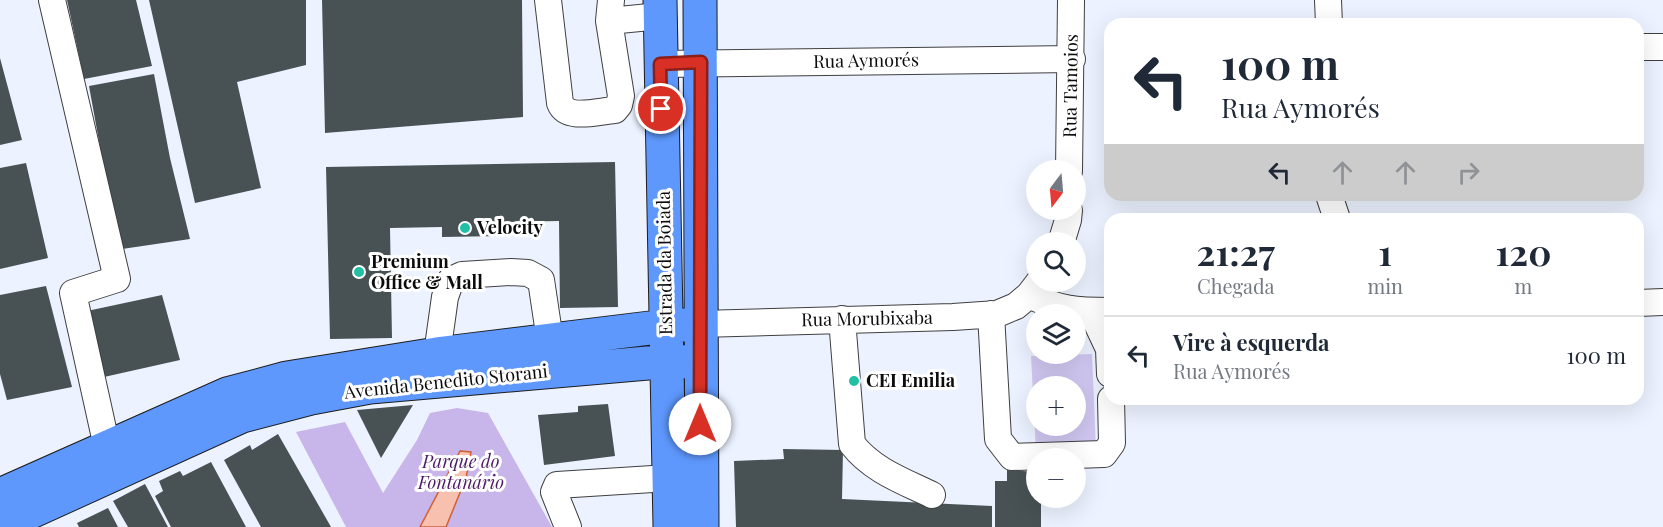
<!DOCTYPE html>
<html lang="pt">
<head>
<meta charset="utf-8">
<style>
  body { margin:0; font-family:"Playfair Display",serif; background:#f6f6f7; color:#1f2937; height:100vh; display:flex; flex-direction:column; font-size:22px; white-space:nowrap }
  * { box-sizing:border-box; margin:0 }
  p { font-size:20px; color:#747a83 }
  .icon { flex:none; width:33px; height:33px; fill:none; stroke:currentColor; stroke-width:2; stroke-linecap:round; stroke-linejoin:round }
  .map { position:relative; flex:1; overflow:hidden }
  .panel { position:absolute; left:1104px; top:213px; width:540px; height:192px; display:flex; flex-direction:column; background:#fff; border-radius:18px; box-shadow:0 6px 24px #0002 }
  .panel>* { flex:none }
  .guide { position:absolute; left:1104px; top:18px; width:540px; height:183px; border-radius:18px; box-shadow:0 6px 24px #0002; background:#fff; color:#1f2937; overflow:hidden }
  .needle { width:39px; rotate:196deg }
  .controls { position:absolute; left:1026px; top:160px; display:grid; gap:12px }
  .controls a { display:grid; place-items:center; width:60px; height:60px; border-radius:50%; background:#fff; box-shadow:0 6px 24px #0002; font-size:30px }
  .pin { position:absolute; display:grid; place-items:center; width:51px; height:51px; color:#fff; margin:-26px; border:3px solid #fff; border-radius:50%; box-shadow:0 2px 6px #0007 }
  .me { position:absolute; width:66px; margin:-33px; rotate:0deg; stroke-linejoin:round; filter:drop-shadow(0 0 4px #0008) }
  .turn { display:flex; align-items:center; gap:21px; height:126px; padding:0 18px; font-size:27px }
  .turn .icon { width:78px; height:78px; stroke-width:2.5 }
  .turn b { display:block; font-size:42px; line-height:51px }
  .lanes { display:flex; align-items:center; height:57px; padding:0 18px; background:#0003; justify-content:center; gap:30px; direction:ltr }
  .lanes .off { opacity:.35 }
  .eta { display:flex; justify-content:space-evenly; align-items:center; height:102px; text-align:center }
  .eta b { font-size:36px; font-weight:700; line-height:42px }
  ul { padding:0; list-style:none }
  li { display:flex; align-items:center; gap:18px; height:78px; padding:0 18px; border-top:2px solid #e0e1e3 }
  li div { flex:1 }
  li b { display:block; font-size:22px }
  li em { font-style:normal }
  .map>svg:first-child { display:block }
</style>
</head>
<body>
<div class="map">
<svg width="1663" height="527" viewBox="0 0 1663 527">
  <rect width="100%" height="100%" fill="#ecf2ff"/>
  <path fill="#c8b5ea" d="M457,408l31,5 64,114h-206l-50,-95 49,-10 38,71 34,-53 13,-27z"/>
  <path fill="#d0c7f1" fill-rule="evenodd" d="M1092,354l4,95 -60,2 -5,-95zM1036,387h40v39h-40z"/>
  <path fill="#f8c1af" stroke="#d16034" stroke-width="1.5" d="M460,451l11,1 -5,26 -20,49h-26z"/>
  <path fill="#485255" d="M67,0h69l16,66 -68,13z
    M149,0h157v65l-69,17 24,106 -66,15z
    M322,0h200l1,117 -198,16z
    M0,58l22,82 -22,5z
    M154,74l16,84 20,81 -68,10 -18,-80 -15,-83z
    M615,162l3,145 -58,1 -1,-87 -57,1v14l-60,1v-10l-52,1 2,110 -62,1 -4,-172z
    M26,163l22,95 -48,11v-101z
    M46,286l26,101 -65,13 -7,-26v-79z
    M162,295l18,65 -76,17 -17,-66z
    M608,404l7,52 -71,9 -6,-50 40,-3v-6z
    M413,405l-32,53 -24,-48z
    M278,434l53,93h-70l-37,-67 26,-15 2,5z
    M783,449l60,1 -1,49 150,7v21h-256l-2,-66 50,-2z
    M211,462l35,65h-75l-16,-31 8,-5 -4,-10 21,-10 3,5z
    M1007,470l29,2v26h29v7l-24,-1v23h-46v-46h12z
    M145,484l23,43h-40l-15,-26z
    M108,508l10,19h-39l-2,-4z"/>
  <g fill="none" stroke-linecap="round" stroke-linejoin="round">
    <defs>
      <path id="minor" d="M52,0l65,279 -44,14 34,154
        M548,0l12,103c7,18 38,8 55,7l4,-5 2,-9 -12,-75 2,-21
        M1328,0l1,24
        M609,21l51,-5
        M1638,47h25
        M660,64l412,-5
        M1069,171l2,-171
        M1329,195l8,24
        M1061,243l7,-23 1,-10
        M1029,295c31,15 47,16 81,16
        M1638,303l25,-1
        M1091,311l18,38 1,25
        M991,314l7,125 14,18 92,-3 8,-11 -1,-44
        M842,319l10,125c20,26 51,37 80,51
        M700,324l253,-7 44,-3 19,-8 13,-11 10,-13
        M437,354l8,-57 6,-17 11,-5 49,-3 17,1 13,7 9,60
        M568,527l-14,-35 3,-7 112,-7"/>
      <path id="major" d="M660,0l10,527
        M700,0l2,527
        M0,495l227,-101 60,-16 150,-24 229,-28 34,-2
        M0,526l242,-110 69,-18 59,-11 278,-24 52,-2"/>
    </defs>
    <use href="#minor" stroke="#3f3f3f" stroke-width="28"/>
    <use href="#major" stroke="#1d1d1d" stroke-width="35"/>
    <use href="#minor" stroke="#fff" stroke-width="26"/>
    <use href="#major" stroke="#5e98fd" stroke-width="33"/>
  </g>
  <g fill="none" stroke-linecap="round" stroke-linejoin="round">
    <defs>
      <path id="route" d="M661,109l-1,-45 41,-2 -1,362"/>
    </defs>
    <use href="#route" stroke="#8d1f18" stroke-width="15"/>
    <use href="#route" stroke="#d93025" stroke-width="10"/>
  </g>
  <g fill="#21c0a5" stroke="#fff" stroke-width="2">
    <circle cx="465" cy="228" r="6"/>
    <circle cx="359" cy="272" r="6"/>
    <circle cx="854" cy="381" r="6"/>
  </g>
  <g text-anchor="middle" stroke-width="6" stroke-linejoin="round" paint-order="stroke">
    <g font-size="18" fill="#0c0c0c" stroke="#fff">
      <text transform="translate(866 61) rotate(-1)" y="6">Rua Aymorés</text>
      <text transform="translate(1071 86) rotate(-89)" y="6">Rua Tamoios</text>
      <text transform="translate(665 263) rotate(-91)" y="6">Estrada da Boiada</text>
      <text transform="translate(867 319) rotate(-1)" y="6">Rua Morubixaba</text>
      <text transform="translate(446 382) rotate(-6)" y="6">Avenida Benedito Storani</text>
    </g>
    <g font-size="18" font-weight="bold" fill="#0c0c0c" stroke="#fff" text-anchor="start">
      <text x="477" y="234">Velocity</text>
      <text x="371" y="268">Premium<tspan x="371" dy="21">Office &amp; Mall</tspan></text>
      <text x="866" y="387">CEI Emilia</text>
    </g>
    <g font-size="18" font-style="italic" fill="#4d1b66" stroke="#fff">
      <text x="461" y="468">Parque do<tspan x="461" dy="21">Fontanário</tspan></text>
    </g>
  </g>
</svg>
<div class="controls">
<a><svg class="needle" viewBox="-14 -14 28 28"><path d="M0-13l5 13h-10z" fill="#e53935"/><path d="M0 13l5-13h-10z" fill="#747a83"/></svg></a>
<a><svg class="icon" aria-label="search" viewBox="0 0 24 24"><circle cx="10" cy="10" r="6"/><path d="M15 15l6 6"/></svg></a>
<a><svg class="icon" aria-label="layers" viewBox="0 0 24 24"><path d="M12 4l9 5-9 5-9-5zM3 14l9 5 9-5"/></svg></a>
<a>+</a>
<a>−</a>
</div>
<div class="pin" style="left:661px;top:109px;background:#d93025"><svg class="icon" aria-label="arrive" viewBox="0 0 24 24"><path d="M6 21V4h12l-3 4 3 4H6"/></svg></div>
<svg class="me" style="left:700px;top:424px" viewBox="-20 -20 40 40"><circle r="19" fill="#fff"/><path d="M0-13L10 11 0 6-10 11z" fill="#d93025"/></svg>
<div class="guide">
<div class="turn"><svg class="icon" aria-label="left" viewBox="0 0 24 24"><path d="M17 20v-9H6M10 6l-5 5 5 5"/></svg><div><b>100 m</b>Rua Aymorés</div></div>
<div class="lanes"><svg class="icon" aria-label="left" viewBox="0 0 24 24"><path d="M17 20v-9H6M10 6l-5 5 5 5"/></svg><svg class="icon off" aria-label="ahead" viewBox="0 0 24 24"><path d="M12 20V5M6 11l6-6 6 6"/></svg><svg class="icon off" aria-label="ahead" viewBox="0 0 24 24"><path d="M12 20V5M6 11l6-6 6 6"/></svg><svg class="icon off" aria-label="right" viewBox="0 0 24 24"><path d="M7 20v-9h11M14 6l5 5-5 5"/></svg></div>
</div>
<section class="panel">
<div class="eta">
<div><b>21:27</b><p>Chegada</p></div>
<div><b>1</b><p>min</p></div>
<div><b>120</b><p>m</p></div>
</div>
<ul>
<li><svg class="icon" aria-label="left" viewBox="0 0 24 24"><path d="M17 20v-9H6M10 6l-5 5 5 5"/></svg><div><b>Vire à esquerda</b><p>Rua Aymorés</p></div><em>100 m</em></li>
</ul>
</section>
</div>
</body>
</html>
